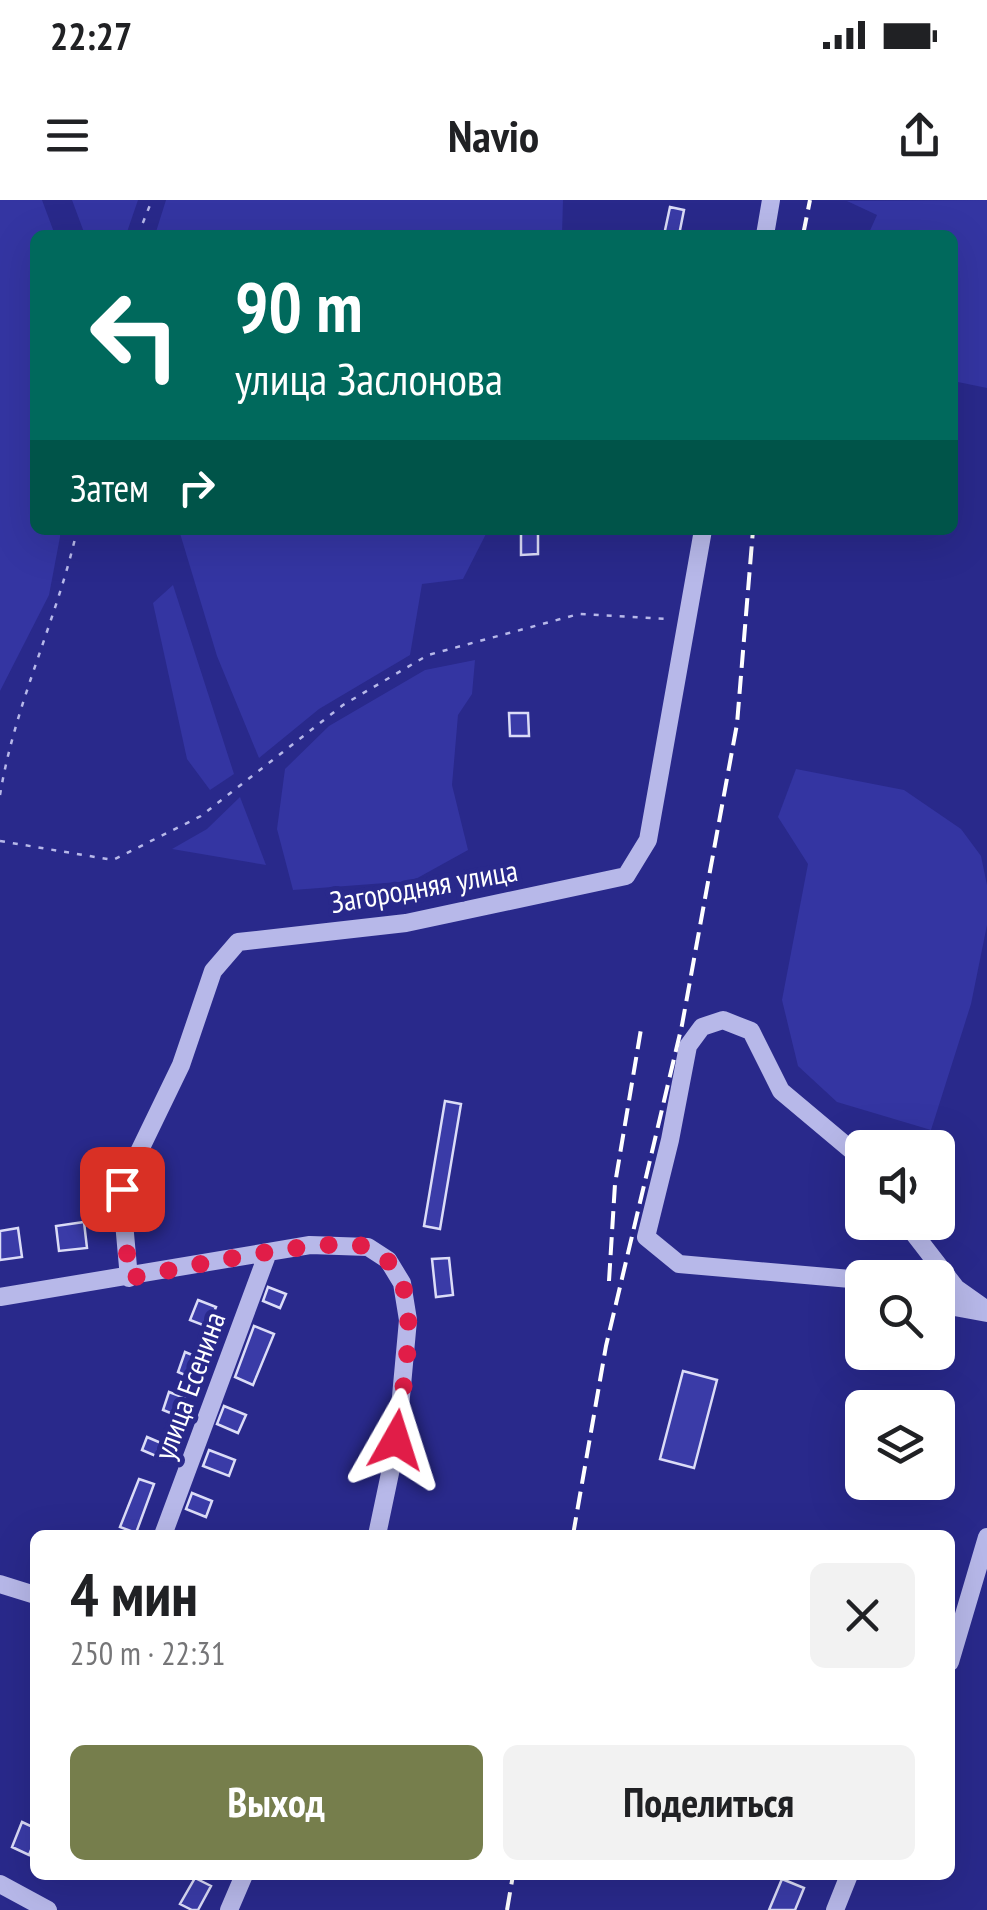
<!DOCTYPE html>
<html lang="ru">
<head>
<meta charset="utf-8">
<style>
  body { margin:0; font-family:"PT Sans Narrow",sans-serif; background:#f2f2f2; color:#202124; height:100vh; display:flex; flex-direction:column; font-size:38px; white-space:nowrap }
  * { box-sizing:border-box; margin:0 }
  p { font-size:32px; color:#757577 }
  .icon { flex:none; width:55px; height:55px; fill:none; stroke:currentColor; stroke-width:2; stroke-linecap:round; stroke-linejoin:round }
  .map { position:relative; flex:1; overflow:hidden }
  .details { position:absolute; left:30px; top:1330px; width:925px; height:350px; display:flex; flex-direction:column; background:#fff; border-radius:15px; box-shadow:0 10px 40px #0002 }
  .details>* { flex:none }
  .top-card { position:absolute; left:30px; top:30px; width:928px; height:305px; border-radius:15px; box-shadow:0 10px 40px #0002; background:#00695c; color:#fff; overflow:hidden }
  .controls { position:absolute; left:845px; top:930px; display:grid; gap:20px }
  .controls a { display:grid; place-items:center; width:110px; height:110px; border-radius:15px; background:#fff; box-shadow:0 10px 40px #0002; font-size:50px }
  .pin { position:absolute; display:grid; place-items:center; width:85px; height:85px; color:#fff; margin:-42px; border-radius:20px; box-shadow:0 5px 15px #0006 }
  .me { position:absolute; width:110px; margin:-55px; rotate:6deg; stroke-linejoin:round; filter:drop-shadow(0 0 8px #0008) }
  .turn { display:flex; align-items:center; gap:35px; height:210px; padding:0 40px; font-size:45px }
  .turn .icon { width:130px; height:130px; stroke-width:2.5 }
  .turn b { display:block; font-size:70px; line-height:85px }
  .then { display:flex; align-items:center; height:95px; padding:0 40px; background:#0003; gap:20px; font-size:38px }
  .round { display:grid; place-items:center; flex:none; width:105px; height:105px; border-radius:15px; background:#f2f2f2 }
  .headline { display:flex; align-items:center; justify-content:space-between; height:170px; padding:0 40px }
  h1 { font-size:60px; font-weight:700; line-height:75px }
  .action { display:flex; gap:20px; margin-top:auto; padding:20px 40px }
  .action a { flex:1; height:115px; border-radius:15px; background:#767e4c; color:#fff; font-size:40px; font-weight:700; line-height:115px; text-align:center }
  .action a+a { background:#f2f2f2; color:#202124 }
  .status { display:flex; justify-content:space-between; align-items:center; height:70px; padding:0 50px; background:#fff; direction:ltr }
  .status svg { height:28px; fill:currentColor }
  header { display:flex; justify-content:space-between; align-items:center; height:130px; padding:0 40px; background:#fff; font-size:45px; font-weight:700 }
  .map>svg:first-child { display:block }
</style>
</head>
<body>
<div class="status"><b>22:27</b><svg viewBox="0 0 49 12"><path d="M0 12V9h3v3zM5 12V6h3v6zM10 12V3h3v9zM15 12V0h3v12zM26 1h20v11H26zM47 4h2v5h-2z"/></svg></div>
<header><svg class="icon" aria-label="menu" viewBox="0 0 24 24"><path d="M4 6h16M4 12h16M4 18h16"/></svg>Navio<svg class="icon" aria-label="share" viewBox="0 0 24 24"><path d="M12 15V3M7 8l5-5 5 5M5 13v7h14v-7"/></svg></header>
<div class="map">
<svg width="987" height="1710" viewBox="0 0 987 1710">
  <rect width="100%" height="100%" fill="#29298b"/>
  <path fill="#3435a2" d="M0,0h42l13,35h-20v295h25v7l-11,58 -49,96z
    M72,0h66l-12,35h-41z
    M166,0h397l-1,35h-407z
    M987,0v188l-34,-7 -1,-146h-84l9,-20 -30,-14z
    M179,330h309l-25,49 -41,5 -12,71 -91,54 -60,49 -42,-102z
    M173,385l61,189 -24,16 -23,-31 -34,-156z
    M475,460l-3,34 -14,21 -6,70 16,65 -56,31 -119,9 -16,-61 8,-60 44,-43 96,-56z
    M796,569l108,21 57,39 20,27 6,29v40l-16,79 -40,126 -94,-28 -39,-36 -16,-66 26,-136 -30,-47z
    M240,597l26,68 -94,-16 35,-20z"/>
  <path fill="#3a3ba7" stroke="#dbdcf7" stroke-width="2.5" d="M670,7l14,3 -5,25h-15z
    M521,330h17v24l-17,1z
    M509,513h19l1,23h-19z
    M445,901l16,3 -21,125 -16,-3z
    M84,1022l3,26 -28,3 -3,-25z
    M18,1028l4,29 -22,3v-29z
    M449,1058l4,37 -17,2 -4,-38z
    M268,1087l18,7 -6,14 -17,-7z
    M198,1100l18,7 -8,20 -18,-7z
    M254,1126l20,8 -21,51 -18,-8z
    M185,1152l22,9 -8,20 -21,-9z
    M683,1171l34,9 -23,88 -34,-9z
    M169,1192l16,6 -7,18 -15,-6z
    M224,1206l22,9 -8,18 -21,-9z
    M147,1237l21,9 -5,13 -21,-9z
    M209,1250l26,10 -6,16 -26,-10z
    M139,1279l15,5 -18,49 -16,-6z
    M192,1293l20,8 -6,16 -20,-8z
    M22,1622l13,6v12l-6,15 -17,-8z
    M195,1678l16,8 -13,24h-6l-12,-6z
    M782,1679l22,9 -9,22h-26z"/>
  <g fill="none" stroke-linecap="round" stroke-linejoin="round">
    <path stroke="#b7b8e9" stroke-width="2.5" stroke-dasharray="5 8" stroke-linecap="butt" d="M138,35l14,-35
      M0,595c15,-92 57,-175 77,-265
      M0,641l113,19 88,-44 142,-111 85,-50 151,-41 90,5"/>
    <path stroke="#b7b8e9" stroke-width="18" d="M765,35l6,-35
      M862,959l-81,-68 -30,-60 -28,-11 -21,7 -14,19 -18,94 -24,97 33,27 183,16
      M905,1022l51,66 31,22
      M129,1078l-8,-89 60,-124 32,-94 25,-29 168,-19 220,-47 22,-36 55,-310
      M0,1097l310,-52 58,2 20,13 14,23 6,37 -11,120 -20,95
      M938,1104l49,9
      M163,1335l104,-280
      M0,1384l35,11
      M950,1462l37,-125
      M0,1684l48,26
      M229,1710l15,-35
      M835,1710l14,-35"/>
    <path stroke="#fff" stroke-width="4" stroke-dasharray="18 8" stroke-linecap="butt" d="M803,35l7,-35
      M609,1081l6,-97 26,-155
      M573,1335l33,-189 76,-321 26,-143 29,-158 16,-194
      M507,1710l6,-35"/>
  </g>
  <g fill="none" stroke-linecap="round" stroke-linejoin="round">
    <path stroke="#e11d48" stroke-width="18" stroke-dasharray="0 32.4" d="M122,989l7,89c47,-8 205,-45 241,-30 15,7 24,19 31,33 17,41 0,115 -5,159"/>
  </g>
  <g text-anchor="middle" stroke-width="10" stroke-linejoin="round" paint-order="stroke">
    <g font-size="30" fill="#fff" stroke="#29298b">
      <text transform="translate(424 687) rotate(-10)" y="10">Загородняя улица</text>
      <text transform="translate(190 1186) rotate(-70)" y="10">улица Есенина</text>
    </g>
  </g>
</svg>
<div class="controls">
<a><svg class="icon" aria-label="sound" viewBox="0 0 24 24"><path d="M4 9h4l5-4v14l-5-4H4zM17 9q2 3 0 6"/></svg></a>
<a><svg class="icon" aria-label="search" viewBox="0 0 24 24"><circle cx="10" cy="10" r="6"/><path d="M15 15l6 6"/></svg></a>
<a><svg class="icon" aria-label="layers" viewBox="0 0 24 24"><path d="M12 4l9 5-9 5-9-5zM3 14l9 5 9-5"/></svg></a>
</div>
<div class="pin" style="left:122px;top:989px;background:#d93025"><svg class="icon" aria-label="arrive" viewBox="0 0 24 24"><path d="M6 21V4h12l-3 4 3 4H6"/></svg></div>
<svg class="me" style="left:396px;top:1240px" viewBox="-20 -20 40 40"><path d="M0-17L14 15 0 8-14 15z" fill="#e11d48" stroke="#fff" stroke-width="4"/></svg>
<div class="top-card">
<div class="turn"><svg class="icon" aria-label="left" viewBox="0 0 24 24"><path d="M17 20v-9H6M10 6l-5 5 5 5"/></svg><div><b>90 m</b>улица Заслонова</div></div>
<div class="then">Затем<svg class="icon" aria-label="right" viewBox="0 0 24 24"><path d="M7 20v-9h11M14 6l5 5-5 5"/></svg></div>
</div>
<section class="details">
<div class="headline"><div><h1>4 мин</h1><p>250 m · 22:31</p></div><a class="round"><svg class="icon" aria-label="close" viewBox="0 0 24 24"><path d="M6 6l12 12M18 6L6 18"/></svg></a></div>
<div class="action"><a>Выход</a><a>Поделиться</a></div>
</section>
</div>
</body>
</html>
